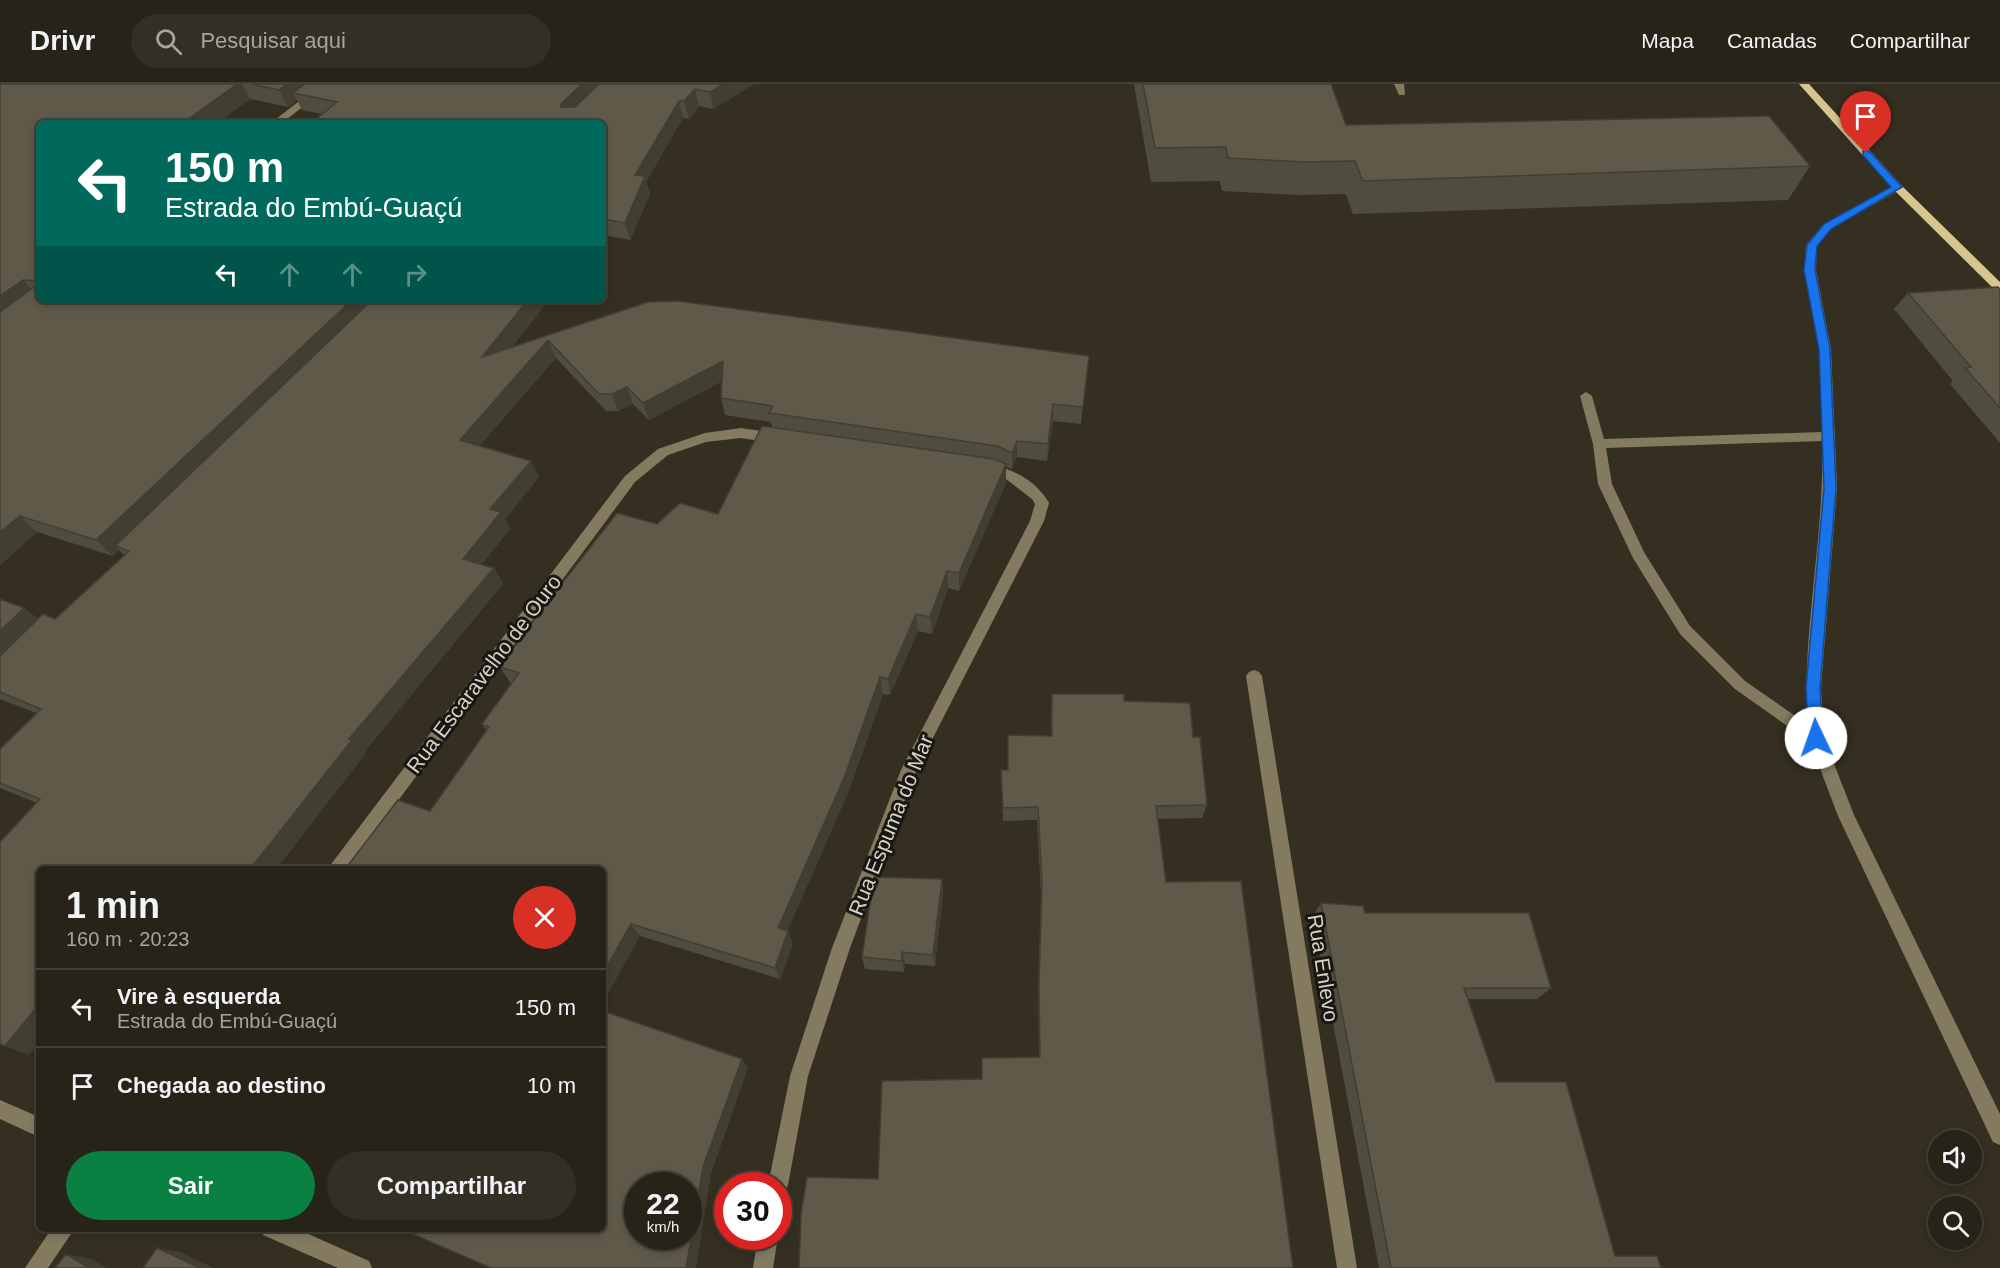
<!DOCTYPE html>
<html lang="pt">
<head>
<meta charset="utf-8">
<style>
  body { margin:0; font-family:Helvetica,sans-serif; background:#332f25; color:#f1f3f6; height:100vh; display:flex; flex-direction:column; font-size:22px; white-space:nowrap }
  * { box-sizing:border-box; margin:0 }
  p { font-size:20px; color:#a4a4a2 }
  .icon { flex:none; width:33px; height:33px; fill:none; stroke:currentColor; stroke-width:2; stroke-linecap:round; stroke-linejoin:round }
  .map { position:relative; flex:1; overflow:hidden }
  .sheet { position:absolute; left:36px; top:782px; width:570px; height:366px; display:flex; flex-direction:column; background:#272318; border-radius:9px; box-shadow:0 3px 9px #0003,0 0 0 2px #434037 }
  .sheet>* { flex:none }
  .hud { position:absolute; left:36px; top:36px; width:570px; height:183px; border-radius:9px; box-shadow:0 3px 9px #0003,0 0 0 2px #434037; background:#00695c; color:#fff; overflow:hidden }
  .tools { position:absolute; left:1928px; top:1046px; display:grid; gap:12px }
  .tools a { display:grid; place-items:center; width:54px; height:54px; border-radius:50%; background:#272318; box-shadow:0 3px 9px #0003,0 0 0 2px #434037; font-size:30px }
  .speed { position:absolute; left:624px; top:1088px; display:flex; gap:12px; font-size:30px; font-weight:700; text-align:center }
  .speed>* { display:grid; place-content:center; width:78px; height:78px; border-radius:50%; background:#272318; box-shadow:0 3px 9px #0003,0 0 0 2px #434037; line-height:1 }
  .speed small { font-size:15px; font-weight:400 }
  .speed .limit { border:9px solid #d22; background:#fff; color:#111 }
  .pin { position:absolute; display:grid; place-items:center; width:51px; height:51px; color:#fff; margin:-62px -26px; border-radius:50% 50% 50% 0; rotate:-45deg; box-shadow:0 0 6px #0007 }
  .pin .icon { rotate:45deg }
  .me { position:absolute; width:66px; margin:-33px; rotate:357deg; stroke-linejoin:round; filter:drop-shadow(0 0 4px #0008) }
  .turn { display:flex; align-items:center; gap:21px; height:126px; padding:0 30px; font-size:27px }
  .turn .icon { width:78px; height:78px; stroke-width:2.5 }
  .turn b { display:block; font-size:42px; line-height:51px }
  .lanes { display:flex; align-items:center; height:57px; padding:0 30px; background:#0003; justify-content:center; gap:30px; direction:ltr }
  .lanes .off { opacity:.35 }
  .round { display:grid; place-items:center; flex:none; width:63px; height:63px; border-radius:32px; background:#332f25 }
  .overview { display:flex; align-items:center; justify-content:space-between; height:102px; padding:0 30px }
  h1 { font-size:36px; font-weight:700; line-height:45px }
  .action { display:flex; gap:12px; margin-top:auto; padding:12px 30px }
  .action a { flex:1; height:69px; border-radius:36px; background:#0b8043; color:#fff; font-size:24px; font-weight:700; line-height:69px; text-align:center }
  .action a+a { background:#332f25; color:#f1f3f6 }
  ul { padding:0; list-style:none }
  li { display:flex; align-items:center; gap:18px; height:78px; padding:0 30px; border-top:2px solid #434037 }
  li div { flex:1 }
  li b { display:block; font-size:22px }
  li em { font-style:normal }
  header { display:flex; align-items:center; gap:36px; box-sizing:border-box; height:84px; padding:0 30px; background:#272318; border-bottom:2px solid #434037 }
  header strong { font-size:28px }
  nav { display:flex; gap:33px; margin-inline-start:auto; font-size:21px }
  .search { width:420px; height:54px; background:#332f25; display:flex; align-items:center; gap:15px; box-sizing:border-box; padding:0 21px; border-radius:33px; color:#a4a4a2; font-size:22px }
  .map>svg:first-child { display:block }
</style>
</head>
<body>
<header>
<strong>Drivr</strong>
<div class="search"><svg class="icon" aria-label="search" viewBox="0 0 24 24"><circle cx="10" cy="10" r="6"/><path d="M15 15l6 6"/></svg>Pesquisar aqui</div>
<nav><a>Mapa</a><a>Camadas</a><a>Compartilhar</a></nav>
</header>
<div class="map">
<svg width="2000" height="1184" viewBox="0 0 2000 1184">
  <rect width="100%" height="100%" fill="#342f20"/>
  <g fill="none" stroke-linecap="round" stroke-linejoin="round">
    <path fill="#837a60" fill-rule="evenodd" d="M321,0h11l-50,39h-11z
      M1394,0h10l1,11h-6z
      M1897,100l4,1v4l-70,40 -14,16 -1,25 15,79 6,139 -16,200 3,50 30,77 146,299v31l-7,-3 -155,-326 -28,-74 -75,-53 -55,-55 -47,-76 -35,-74 -5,-40 -13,-48 6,-4 6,4 12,43 218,-7 -3,-83 -15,-79 2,-25 17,-20zM1822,357c3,94 -20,188 -15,283l-62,-43 -55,-55 -46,-74 -32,-68 -6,-36z
      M741,344l34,5 6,5 -6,5 -34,-5 -35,4 -38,13 -33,27 -287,386h-18l2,-5 293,-387 33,-27 47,-16z
      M986,379c26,6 49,16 63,40l-5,18 -128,250 -66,177 -42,128 -20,109 -3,7 -7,3v-10h-10l22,-109 42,-128 69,-178 129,-249 5,-17 -3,-5 -26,-20 -25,-8 -2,-3z
      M1254,586l5,2 3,4 95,592h-20l-91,-592 3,-4z
      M0,1016l39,17v20l-39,-18z
      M52,1144h23l-27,40h-23z
      M260,1144h35l74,33 3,7h-34l-75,-33z
      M758,1152h20l-5,32h-20z"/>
    <path fill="#d7c58f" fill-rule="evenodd" d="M1799,0h10l92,101 99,97v10l-4,-1 -103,-102z"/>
  </g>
  <path fill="#514d3e" d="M0,0h754l-41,25 -14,-3 -10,13 -6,-1 -37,64 4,12 -20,46 -27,-5v-112l-281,-9 -20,-4 -5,-10 -9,7 -38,-8 -33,24h-178v177h510l-37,47 136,-45 441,54 -8,68 -28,-3 -6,40 -30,-4 -5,12 -6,-2v16l-47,108 -11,-3 -16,46 -14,-3 -28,64 -7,-1 -35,99 -61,138 6,13 -13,35 -140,-43 -210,-125 56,-81 -4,-6 29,-40 -11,-17 60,-81 97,-62 61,-10 54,-87 -1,-5 -46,-7 -4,-17 1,-17 -73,39 -16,-16 -15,7h-12l-50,-53 -77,88 60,31 -34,42 5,10 -28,35 12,4 9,16 -139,168 1,2 -88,114h-238l-10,187 8,-252 -37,-15v-39l36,-36 -36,-14v-100l24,9 14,11h17l69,-64 -5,-5 -6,6 -76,-24 -37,33z
    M1134,0h197l15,41 464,41 -22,34 -435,14 -7,-20 -48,1 -76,-4 -2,-10 -69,1z
    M2000,205v154l-50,-59 3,-3 -59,-72 14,-16z
    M1052,610l72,7 69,36 14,68 -5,13 -44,1 8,63 127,386 -415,-89 104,-100 57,-22 -1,-65 3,-97 -4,-75 -34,1 -2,-51h7l43,-34v-28z
    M942,795l1,13 -8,74 -30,-2 -1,8 -39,-3 -3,-12z
    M1321,819l44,10 186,75 -14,11h-69l28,83 119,174 46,12h-282l-66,-352z"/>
  <path fill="#423e32" d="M237,0h5l8,15 -33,24h-34z
    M286,0h31l-24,9 4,7 -9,7 -9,-17z
    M582,0h23l-39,37 -5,-14v-3z
    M723,0h31l-41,25 -3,-17z
    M695,5l4,17 -10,13 -5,-18z
    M679,17l4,17 -37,64 4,12 -20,46 -5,-17 10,-48z
    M23,196l15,17 -38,28v-29z
    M352,216h28l-265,246 4,4 -6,6 -17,-16z
    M528,216h21l-58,74 -9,-17z
    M548,256l8,18 -86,99 -10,-17z
    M723,277l5,17 -79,42 -6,-17z
    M627,303l6,17 -15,7 -6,-17z
    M1053,320v17l-6,40 1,-17z
    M1017,357v16l-5,12v-16z
    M531,377l8,16 -34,42 5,10 -37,46 -10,-16 27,-50z
    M1006,380v19l-47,108v-18z
    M20,432l17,16 -37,33v-33z
    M494,484l9,16 -139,168 1,2 -88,114h-26l98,-129z
    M947,487l1,17 -16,46 -2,-17z
    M24,524l19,15 -43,42v-34z
    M916,530l2,17 -28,64 -2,-16z
    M880,593l3,17 -35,99 -65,148 -5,-13z
    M942,795l1,13 -8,74 -2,-11z
    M631,840l9,12 -37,67v-30z
    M788,847l5,13 -13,35 -5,-11z
    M902,868l3,12 -1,8 -2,-11z
    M35,925l4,1v33l-10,12 -24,-9z
    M742,975l6,9 -37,106 -15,94h-10l17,-101z
    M157,1164l23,4 34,16h-14z
    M66,1170l26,5 15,9h-18z"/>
  <path fill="#5e5948" stroke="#423e32" stroke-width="1.5" fill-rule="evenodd" d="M0,0h237l-54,39h-144v177h313l-256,240 -76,-24 -20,16v-220l38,-28v-3l-15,-1 -23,16z
    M251,0h35l-7,6z
    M305,0h277l-21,20v3h14l24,-23h124l-13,8 -15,-3 -11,12h-5l-44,74 10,1 -20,47 -22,-4v-96h-292l26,-21 -44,-9z
    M1143,0h188l15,41 423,-9 41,50 -447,15 -8,-20 -49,1 -78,-4 -2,-11 -71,1z
    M1998,203l2,2v119l-35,-40 6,-1 -63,-74z
    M372,216h156l-46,57 166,-55 30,-1 411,55 -6,51 -30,-3 -5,40 -31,-3 -5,12 -15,-7 -228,-33 4,-7 -52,-8 2,-37 -80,42 -16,-16 -15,7h-13l-51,-54 -88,100 71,21 -41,48 11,3 -38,47 31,9 -145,171 3,1 -101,128h-212v142l-4,-1 -30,37 -5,-2v-202l40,-43 -40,-16v-34l41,-40 -41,-17v-36l43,-42 12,5 74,-68 -14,-5z
    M762,342l232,33 12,5 -47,109 -12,-2 -17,46 -14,-3 -28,65 -8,-2 -36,101 -66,150 10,3 -13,37 -144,-44 -28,49v-105h-257l52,-68 32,11 59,-84 -7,-3 37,-51 -19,-6 58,-81h2l57,-73 40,11 23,-21 38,11z
    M0,515l24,9 -24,23z
    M1052,610h72v7l66,2 3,34h7l7,68 -51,1 10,76 75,-1 52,387h-494l2,-54 6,-37 71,2 4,-98 100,-2v-21l58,-1 -1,-75 3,-99 -4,-76 -35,1 -2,-38h7v-35l44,1z
    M874,793l68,2 -9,76 -31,-3v9l-40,-4z
    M1321,819l42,3 2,7h164l22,75h-87l32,94h70l49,174h42l4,12h-270z
    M603,927l139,48 -39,108 -17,101h-195l-83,-36 2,-4h193zM638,1101h50v51h-50z
    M157,1164l43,20h-57z
    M66,1170l23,14h-34z"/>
  <path fill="#1a73e8" stroke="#114b97" stroke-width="1.5" d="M1863,67h6l33,36 -71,42 -14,17 -2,24 15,79 6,139 -16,200 3,50 -2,5h-10l-2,-5 -3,-50 18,-200 -5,-139 -15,-79 3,-25 17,-21 67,-37 -28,-32z"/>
  <g text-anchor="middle" stroke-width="6" stroke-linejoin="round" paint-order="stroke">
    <g font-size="21" fill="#d6d3ca" stroke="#191711">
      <text transform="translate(484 590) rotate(-53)" y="7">Rua Escaravelho de Ouro</text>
      <text transform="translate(891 741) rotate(-68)" y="7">Rua Espuma do Mar</text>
      <text transform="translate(1323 884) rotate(81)" y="7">Rua Enlevo</text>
    </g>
  </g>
</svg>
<div class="tools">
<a><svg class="icon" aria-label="sound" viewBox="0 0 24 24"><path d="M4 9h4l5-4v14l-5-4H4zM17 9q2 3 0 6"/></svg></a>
<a><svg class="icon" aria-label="search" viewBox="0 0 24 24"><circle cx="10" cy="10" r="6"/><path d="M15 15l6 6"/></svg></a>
</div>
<div class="speed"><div>22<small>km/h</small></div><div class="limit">30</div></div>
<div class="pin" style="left:1866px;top:69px;background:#d93025"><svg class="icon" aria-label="arrive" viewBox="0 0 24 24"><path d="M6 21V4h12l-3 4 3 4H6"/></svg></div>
<svg class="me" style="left:1816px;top:654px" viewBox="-20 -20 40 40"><circle r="19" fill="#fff"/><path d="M0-13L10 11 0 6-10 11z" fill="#1a73e8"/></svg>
<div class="hud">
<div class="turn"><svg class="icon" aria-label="left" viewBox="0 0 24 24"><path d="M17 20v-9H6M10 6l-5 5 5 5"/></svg><div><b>150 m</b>Estrada do Embú-Guaçú</div></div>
<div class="lanes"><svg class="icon" aria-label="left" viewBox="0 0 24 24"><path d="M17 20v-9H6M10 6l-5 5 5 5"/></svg><svg class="icon off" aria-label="ahead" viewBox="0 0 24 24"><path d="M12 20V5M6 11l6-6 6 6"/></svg><svg class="icon off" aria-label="ahead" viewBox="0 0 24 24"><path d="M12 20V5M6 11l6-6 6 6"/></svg><svg class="icon off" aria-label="right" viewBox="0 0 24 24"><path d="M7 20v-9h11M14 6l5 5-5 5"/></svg></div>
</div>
<section class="sheet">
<div class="overview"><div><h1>1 min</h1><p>160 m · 20:23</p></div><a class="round" style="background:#d93025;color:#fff"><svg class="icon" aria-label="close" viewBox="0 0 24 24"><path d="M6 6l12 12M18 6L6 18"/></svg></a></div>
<ul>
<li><svg class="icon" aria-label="left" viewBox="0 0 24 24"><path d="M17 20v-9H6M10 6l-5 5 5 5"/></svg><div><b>Vire à esquerda</b><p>Estrada do Embú-Guaçú</p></div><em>150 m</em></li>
<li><svg class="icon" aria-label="arrive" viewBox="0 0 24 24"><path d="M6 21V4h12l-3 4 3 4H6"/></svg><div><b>Chegada ao destino</b></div><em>10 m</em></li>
</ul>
<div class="action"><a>Sair</a><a>Compartilhar</a></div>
</section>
</div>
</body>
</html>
